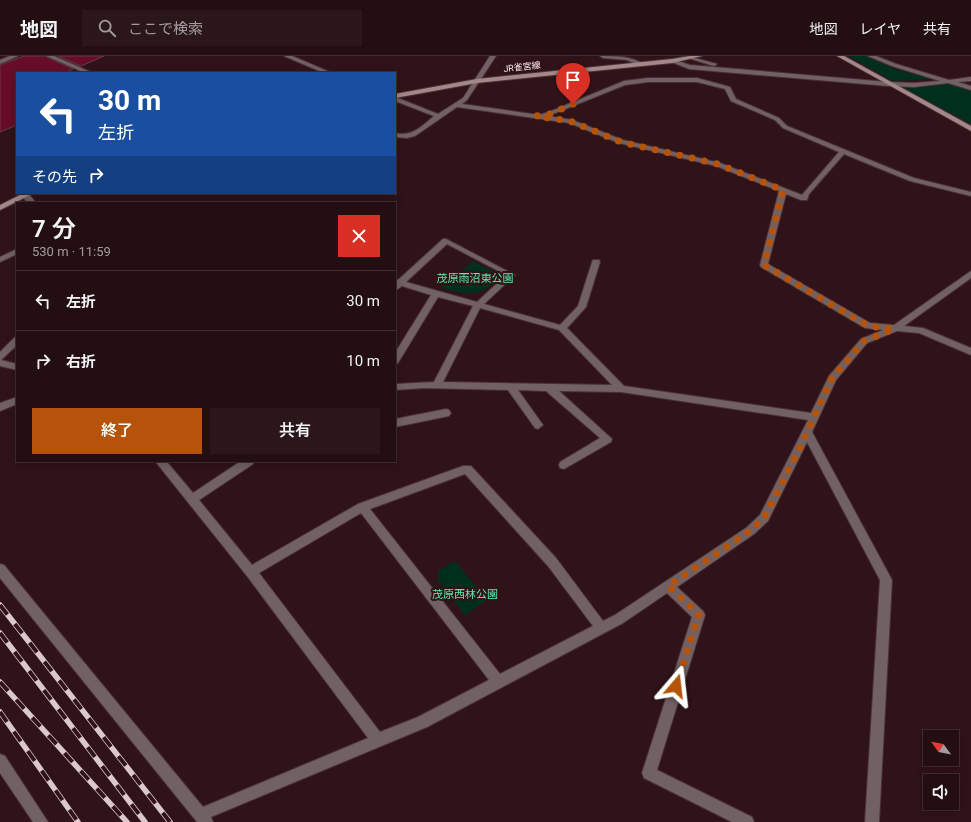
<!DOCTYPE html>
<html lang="ja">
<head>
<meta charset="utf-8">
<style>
  body { margin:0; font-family:Roboto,"Noto Sans JP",sans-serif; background:#2b171b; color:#f1f3f6; height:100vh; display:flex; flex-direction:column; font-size:15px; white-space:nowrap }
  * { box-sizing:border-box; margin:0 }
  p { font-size:13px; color:#a39c9f }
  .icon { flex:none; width:22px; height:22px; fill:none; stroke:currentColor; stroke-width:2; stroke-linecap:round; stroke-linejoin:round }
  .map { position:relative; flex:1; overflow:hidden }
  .sheet { position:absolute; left:16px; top:146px; width:380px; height:260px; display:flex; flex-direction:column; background:#230e12; border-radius:0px; box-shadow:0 2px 10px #0003,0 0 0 1px #402e32 }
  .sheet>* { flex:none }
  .top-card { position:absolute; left:16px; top:16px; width:380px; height:122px; border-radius:0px; box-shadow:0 2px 10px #0003,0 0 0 1px #402e32; background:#1a4fa0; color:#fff; overflow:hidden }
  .needle { width:26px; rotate:303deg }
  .fabs { position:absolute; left:923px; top:674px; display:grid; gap:8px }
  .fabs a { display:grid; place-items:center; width:36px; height:36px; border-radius:0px; background:#230e12; box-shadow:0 2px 10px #0003,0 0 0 1px #402e32; font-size:20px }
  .pin { position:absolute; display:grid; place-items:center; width:34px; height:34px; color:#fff; margin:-41px -17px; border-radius:50% 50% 50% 0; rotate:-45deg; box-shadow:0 0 4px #0007 }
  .pin .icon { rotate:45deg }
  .me { position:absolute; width:44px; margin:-22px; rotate:17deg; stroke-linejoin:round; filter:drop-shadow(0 0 3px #0008) }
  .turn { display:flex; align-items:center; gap:14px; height:84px; padding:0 16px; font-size:18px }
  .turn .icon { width:52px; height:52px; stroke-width:2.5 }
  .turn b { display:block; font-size:28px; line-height:34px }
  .then { display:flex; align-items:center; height:38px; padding:0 16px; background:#0003; gap:8px; font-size:15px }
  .round { display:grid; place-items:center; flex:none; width:42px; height:42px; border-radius:0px; background:#2b171b }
  .head { display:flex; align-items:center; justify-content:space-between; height:68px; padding:0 16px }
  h1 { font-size:24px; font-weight:600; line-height:30px }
  .button { display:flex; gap:8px; margin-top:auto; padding:8px 16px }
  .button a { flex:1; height:46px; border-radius:0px; background:#b45309; color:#fff; font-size:16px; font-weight:600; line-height:46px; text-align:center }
  .button a+a { background:#2b171b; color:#f1f3f6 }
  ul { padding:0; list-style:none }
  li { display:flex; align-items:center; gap:12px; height:60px; padding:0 16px; border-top:1px solid #402e32 }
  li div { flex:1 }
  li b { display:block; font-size:15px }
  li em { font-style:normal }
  header { display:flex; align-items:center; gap:24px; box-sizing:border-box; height:56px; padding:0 20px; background:#230e12; border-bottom:1px solid #402e32 }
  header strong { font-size:19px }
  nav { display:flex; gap:22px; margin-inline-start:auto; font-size:14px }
  .search { width:280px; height:36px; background:#2b171b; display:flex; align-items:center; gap:10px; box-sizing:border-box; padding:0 14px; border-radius:0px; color:#a39c9f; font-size:15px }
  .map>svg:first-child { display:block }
</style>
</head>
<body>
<header>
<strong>地図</strong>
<div class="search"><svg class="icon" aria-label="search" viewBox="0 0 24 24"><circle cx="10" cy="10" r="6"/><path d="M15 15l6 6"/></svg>ここで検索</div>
<nav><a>地図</a><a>レイヤ</a><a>共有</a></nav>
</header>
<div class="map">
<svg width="971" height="766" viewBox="0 0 971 766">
  <rect width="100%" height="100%" fill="#2f1318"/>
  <path fill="#00301d" d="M848,0h18l32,14 36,9 -41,2z
    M948,27l23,6v35l-66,-35z
    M473,205l23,12v8c-18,18 -33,12 -55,7z
    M455,505l32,39 -22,15 -27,-35v-9z"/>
  <path fill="#670d29" stroke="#624045" d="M24,0h21l28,13 -8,4h-48v52l-17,7v-67z
    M58,0h46l-23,10z"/>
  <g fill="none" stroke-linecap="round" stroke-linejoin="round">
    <defs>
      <path id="street" d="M10,0h8l-18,8v-4z
        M46,0h8l39,17h-8z
        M284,0h8l40,17h-8z
        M490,0h6l-29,44 -5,4 77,11 10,-3 75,-31 24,-3h49l33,9 6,12 43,19 8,8 127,52 57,14v4l-61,-15 -66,-27 -35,40 -2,6h-6l-15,-6 -18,70 102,59 24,2 77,-54v7l-67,48 19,2 48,20v7l-52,-22 -22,-2 -30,12 -31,37 -24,52 80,148 -13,242h-14l15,-242 -73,-138 -39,79 -14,13 -77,53 26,24 2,4 -48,155 95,47 2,5h-22l-88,-44 -2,-5 50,-156 -25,-24 -44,30 -196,104 -216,90 2,5h-16l-197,-244v-14l4,1 199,242 165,-69 -121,-162 -92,-115h11l27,32 48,-32h13l-1,3 -54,36 53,65 106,-61 105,-38h8l85,92 47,63 12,-6 131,-87 14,-13 48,-95 -187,-28 -62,-1 53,48 -1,3 -47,27 -4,-1 -1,-3 1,-3 40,-24 -54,-47 -28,-1 25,35 -5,4 -3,-1 -27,-38 -84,-2 -29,2v-6l39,-2 39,-76 -35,-9 -40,66 -3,1v-11l36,-58 -29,-9 -7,5v-12l3,1 45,-41h3l69,36 -31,29 76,21 18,-19 14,-44 1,-2h6l1,2 -14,45 -19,21 57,58 187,27 18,-37 32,-37 22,-9 -18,-2 -104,-61 -1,-2 19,-74 -63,-25 -97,-23 -50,-20 -112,-16 -42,29 -8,2 -12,-1v-4c17,4 26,-6 39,-17l-39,-15v-4l43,17 25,-16zM648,26h49l28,7 6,12 44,19 8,8 56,24 -37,43 -82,-32 -97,-23 -51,-20 -24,-4 77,-31zM447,188l59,31 -29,27 -71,-20zM480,252l79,22 53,55 -169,-3zM465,418l83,92 45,60 -93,48 -130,-165zM361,457l128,167 -71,37 -38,15 -121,-159z
        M600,0c14,0 32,0 43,8l-3,2 -13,-6 -24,-2z
        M868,0h8l20,8 53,16 22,-3v4l-13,1 13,4v4l-23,-7 -34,4 -26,-1 -199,-17 -20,-8 3,-2 18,6 198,17 26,1 26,-2 -48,-15z
        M691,1l26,7 -3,2 -23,-7z
        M22,137h6l8,10h-8l-7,-8z
        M17,193v5l-17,8v-5z
        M17,281v8l-16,15 16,4v6l-17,-4v-14l14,-14z
        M17,341v7l-17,7v-8z
        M446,353l3,1 2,3 -2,3 -54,11v-8z
        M0,698l5,2 43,66h-15l-33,-49z"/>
      <path id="secondary" d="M690,0h12l-30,7 -195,20 -82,15v-4l82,-15 195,-20z
        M837,0h7l127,70v5z
        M24,137h10l-34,17v-5z"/>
    </defs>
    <use href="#street" stroke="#4c3136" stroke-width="2"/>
    <use href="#secondary" stroke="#4c3136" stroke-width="2"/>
    <use href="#street" fill="#716163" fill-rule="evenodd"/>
    <use href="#secondary" fill="#a2888b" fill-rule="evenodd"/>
    <defs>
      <path id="rail" d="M0,549l170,217
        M0,577l145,189
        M0,626l127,140
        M0,656l78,110"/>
    </defs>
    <use href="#rail" stroke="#dac8ca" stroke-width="5.5"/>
    <use href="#rail" stroke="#2f1318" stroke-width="4" stroke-dasharray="12" stroke-linecap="butt"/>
  </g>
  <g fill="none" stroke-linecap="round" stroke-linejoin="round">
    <path stroke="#b45309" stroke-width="7" stroke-dasharray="0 12.6" d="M573,48l-23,10 -14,2 34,5 51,21 97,22 65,26 -19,75 104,61 26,3 -30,12 -32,37 -34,74 -34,66 -14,13 -82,55 31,28 -23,72"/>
  </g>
  <g text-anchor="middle" stroke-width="4" stroke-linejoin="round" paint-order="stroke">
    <g font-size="9" fill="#fdecee" stroke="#2f1318">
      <text transform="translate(522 11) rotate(-6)" y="3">JR雀宮線</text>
    </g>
    <g font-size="11" fill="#5eeaaa" stroke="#2f1318">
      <text x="475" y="226">茂原雨沼東公園</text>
      <text x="465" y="542">茂原西林公園</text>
    </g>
  </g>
</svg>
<div class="fabs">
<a><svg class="needle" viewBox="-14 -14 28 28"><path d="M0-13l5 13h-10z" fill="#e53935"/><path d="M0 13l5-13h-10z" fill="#a39c9f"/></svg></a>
<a><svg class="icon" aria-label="sound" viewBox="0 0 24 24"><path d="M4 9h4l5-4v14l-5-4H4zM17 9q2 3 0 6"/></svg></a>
</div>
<div class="pin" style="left:573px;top:48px;background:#d93025"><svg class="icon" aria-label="arrive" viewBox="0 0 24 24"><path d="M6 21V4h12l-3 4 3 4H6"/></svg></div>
<svg class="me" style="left:676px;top:630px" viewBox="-20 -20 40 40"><path d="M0-17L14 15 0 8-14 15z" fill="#b45309" stroke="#fff" stroke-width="4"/></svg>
<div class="top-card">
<div class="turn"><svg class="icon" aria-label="left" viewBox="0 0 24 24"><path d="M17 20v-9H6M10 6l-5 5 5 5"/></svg><div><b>30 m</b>左折</div></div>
<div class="then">その先<svg class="icon" aria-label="right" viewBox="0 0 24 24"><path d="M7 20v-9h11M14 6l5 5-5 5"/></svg></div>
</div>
<section class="sheet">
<div class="head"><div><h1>7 分</h1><p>530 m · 11:59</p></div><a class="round" style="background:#d93025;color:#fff"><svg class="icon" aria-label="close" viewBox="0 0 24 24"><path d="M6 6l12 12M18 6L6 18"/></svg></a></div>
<ul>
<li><svg class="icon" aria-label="left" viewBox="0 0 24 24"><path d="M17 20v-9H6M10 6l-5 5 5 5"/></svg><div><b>左折</b></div><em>30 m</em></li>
<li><svg class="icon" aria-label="right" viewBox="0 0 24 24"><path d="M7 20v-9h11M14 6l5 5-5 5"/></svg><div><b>右折</b></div><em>10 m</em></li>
</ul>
<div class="button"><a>終了</a><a>共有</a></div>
</section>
</div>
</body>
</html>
